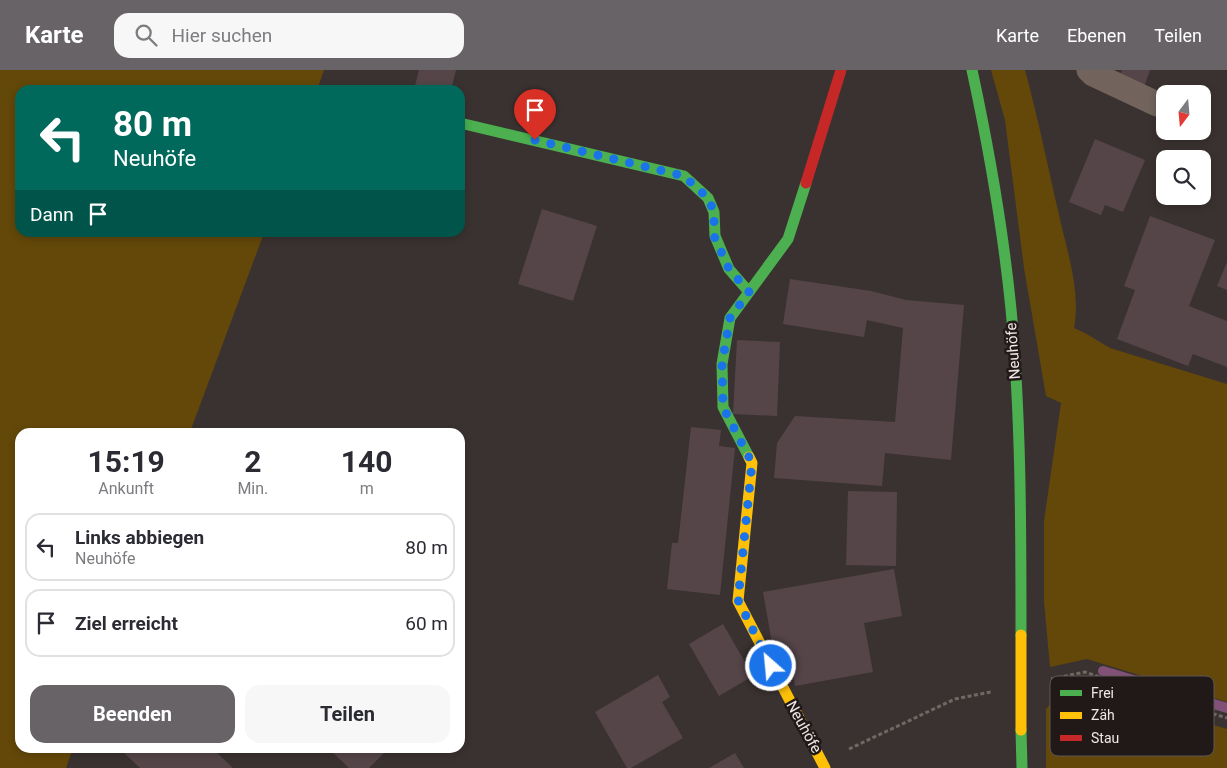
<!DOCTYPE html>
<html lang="de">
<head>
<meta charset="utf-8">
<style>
  body { margin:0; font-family:Roboto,sans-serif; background:#f7f7f7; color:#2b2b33; height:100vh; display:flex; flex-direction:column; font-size:19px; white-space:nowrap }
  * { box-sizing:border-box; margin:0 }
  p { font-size:16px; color:#7c7c81 }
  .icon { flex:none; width:28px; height:28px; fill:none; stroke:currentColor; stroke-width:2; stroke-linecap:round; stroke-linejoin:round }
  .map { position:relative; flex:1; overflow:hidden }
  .details { position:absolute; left:15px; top:358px; width:450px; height:325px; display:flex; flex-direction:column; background:#fff; border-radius:15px; box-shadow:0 2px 8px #0003 }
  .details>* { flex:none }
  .guide { position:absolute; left:15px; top:15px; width:450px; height:152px; border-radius:15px; box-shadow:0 2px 8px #0003; background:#00695c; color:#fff; overflow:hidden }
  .needle { width:32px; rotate:196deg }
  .buttons { position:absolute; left:1156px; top:15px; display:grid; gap:10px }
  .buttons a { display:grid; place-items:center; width:55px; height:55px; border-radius:10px; background:#fff; box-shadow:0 2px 8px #0003; font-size:25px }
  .pin { position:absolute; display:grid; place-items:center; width:42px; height:42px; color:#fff; margin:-51px -21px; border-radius:50% 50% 50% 0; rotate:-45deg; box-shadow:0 0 5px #0007 }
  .pin .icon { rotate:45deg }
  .me { position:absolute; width:55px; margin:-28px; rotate:333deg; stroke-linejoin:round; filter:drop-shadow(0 0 4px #0008) }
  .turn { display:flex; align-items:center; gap:18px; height:105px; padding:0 15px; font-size:22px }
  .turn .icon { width:65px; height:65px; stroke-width:2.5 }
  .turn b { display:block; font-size:35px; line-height:42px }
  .then { display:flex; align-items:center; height:48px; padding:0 15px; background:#0003; gap:10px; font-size:19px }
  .eta { display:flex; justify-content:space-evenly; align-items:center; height:85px; text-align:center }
  .eta b { font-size:30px; font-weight:700; line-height:35px }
  .primary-button { display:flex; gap:10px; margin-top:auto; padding:10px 15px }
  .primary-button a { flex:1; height:58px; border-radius:15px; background:#676367; color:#fff; font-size:20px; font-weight:700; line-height:58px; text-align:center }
  .primary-button a+a { background:#f7f7f7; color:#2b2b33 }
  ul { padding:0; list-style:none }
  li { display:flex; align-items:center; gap:15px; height:68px; margin:0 10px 8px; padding:0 5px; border:2px solid #e1e1e2; border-radius:15px }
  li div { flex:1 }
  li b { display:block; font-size:19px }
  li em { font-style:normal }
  header { display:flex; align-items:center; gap:30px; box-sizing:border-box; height:70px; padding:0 25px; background:#676367; color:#fff }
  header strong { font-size:24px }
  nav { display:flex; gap:28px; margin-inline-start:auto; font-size:18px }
  .search { width:350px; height:45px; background:#f7f7f7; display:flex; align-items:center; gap:12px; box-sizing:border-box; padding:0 18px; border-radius:15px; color:#7c7c81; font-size:19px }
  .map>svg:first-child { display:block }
</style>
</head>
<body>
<header>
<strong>Karte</strong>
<div class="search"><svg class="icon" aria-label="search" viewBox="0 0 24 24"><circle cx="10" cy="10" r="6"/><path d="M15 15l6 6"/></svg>Hier suchen</div>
<nav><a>Karte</a><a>Ebenen</a><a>Teilen</a></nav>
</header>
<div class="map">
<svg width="1227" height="698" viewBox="0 0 1227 698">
  <rect width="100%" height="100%" fill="#3a3231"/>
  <path fill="#644809" d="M0,0h324l-7,20h-297v142l244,1 -74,199h-170v316h53l-7,20h-66z
    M991,0h34c13,48 23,97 34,145 8,36 22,77 15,113l11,5 25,15 117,36v318l-140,-43 -37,8 -6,-66v-80l17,-118 -15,-7 -22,-128 -19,-148z
    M1067,615l37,8 123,36v39h-181v-59z"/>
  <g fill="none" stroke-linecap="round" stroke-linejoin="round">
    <path stroke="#815178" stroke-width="10" d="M1103,601l124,37"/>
  </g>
  <path fill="#554549" d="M419,0h37l-5,20h-37z
    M1122,0h28l-6,17 -25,-9z
    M1095,69l50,21 -22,52 -18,-7 -4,10 -32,-13z
    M542,139l55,17 -24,75 -55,-17z
    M1150,146l65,24 -26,66 38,15v46l-34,-13 -5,12 -71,-27 18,-49 -11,-4z
    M1227,192v28l-10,-4z
    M790,209l81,12 35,9 58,5 -13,155 -66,-7 -3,33 -108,-8 3,-35 18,-27 100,6 8,-94 -36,-8 -3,17 -81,-13z
    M737,270l43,2 -3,74 -44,-2z
    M691,357l30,3 -2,16 16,2 -15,147 -53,-6 5,-46h6z
    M848,421l49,1 -1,74 -50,-1z
    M894,499l8,47 -38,7 9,49 -78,14 -4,-23 -15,3 -13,-74z
    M723,554l30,52 -34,20 -30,-52z
    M658,605l12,22 -8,5 21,36 -52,30h-4l-32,-56z
    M125,678h87l21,20h-93l-18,-17z
    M328,678h61l-20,20h-20z
    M735,683l9,15h-35z"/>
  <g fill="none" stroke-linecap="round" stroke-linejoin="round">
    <path stroke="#726863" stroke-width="3" stroke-dasharray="4 2.5" stroke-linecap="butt" d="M1051,609l34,-7 80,27 62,19
      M849,679l106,-50 36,-7"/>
    <path stroke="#72645c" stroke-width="25" d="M1089,0l4,4 64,30"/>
    <path stroke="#4caf50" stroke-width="11" d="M972,0c17,79 31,159 39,239 10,108 10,217 10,326
      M460,53l224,53 24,22 6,14 1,24 14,33 20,23
      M749,387l-26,-50 -1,-43 8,-46 58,-79 18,-56
      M1021,660l1,38"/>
    <path stroke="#ffc107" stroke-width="11" d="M749,387l3,6 -14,138 87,167"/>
    <path stroke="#c62828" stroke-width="11" d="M806,113l35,-113"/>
    <path stroke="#ffc107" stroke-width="11" d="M1021,565v95"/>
  </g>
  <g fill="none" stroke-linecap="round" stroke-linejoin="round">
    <path stroke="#1a73e8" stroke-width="9" stroke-dasharray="0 16.2" d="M535,70l149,36 24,22 6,14v24l15,33 20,23 -19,26 -8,46 1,43 29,56 -14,137 33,66"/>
  </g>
  <g text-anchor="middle" stroke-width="5" stroke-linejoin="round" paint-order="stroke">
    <g font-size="15" fill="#f1e7e6" stroke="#201918">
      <text transform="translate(1013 281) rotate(-94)" y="5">Neuhöfe</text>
      <text transform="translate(804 657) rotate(61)" y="5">Neuhöfe</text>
    </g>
  </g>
  <rect x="1050" y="606" width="164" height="80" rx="8" fill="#201918" stroke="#5f5756" stroke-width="1"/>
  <rect x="1060" y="620" width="22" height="6" fill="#4caf50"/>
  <rect x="1060" y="642" width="22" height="7" fill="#ffc107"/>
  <rect x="1060" y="665" width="22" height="6" fill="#c62828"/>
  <g font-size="14" fill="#f1e7e6">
    <text x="1091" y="628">Frei</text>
    <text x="1091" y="650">Zäh</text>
    <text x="1091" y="673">Stau</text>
  </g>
</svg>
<div class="buttons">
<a><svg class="needle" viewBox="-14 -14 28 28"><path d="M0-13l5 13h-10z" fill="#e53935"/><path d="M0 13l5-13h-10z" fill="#7c7c81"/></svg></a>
<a><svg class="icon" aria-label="search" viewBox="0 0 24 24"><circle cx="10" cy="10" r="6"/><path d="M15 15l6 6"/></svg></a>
</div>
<div class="pin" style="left:535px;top:70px;background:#d93025"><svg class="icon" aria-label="arrive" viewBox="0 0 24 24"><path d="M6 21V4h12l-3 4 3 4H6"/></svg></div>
<svg class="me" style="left:771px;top:596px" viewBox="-20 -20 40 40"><circle r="17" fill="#1a73e8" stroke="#fff" stroke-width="3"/><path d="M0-11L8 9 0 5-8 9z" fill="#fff"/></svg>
<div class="guide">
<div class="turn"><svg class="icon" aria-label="left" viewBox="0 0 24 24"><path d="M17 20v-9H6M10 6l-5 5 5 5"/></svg><div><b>80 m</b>Neuhöfe</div></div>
<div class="then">Dann<svg class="icon" aria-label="arrive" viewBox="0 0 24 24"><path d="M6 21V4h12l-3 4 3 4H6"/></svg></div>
</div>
<section class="details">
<div class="eta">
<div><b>15:19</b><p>Ankunft</p></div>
<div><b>2</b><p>Min.</p></div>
<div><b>140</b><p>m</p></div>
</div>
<ul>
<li><svg class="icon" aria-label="left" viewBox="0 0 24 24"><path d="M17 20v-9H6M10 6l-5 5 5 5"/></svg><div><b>Links abbiegen</b><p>Neuhöfe</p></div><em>80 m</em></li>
<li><svg class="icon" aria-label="arrive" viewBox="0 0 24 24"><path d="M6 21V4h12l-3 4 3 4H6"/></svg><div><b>Ziel erreicht</b></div><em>60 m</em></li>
</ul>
<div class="primary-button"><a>Beenden</a><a>Teilen</a></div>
</section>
</div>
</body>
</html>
